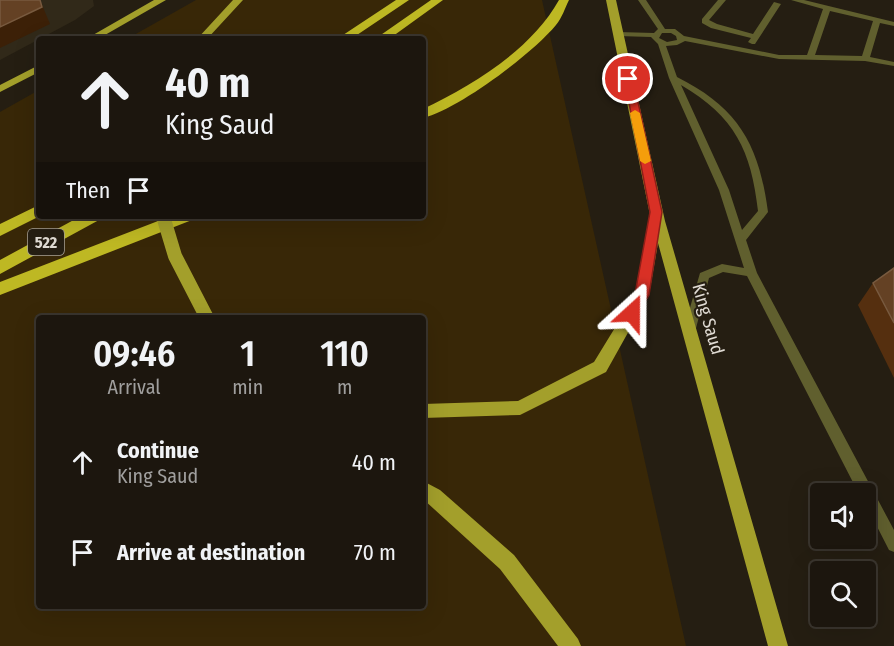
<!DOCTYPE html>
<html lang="en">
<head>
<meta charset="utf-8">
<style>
  body { margin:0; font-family:"Fira Sans Condensed",sans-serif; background:#29231c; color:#f1f3f6; height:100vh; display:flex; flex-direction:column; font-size:22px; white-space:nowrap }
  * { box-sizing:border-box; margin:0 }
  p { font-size:20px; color:#a09f9e }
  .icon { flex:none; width:33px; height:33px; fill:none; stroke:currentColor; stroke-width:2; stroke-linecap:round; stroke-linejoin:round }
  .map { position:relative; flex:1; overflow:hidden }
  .drawer { position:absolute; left:36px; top:315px; width:390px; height:294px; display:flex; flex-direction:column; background:#1c160e; border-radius:6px; box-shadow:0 6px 24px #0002,0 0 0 2px #3a352e }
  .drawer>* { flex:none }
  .guide { position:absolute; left:36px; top:36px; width:390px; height:183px; border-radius:6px; box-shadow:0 6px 24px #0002,0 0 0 2px #3a352e; background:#1c160e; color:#f1f3f6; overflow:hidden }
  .tools { position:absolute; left:810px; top:483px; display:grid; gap:12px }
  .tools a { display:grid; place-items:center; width:66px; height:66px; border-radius:6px; background:#1c160e; box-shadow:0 6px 24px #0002,0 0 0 2px #3a352e; font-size:30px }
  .pin { position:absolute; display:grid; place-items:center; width:51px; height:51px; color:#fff; margin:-26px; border:3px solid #fff; border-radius:50%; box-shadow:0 2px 6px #0007 }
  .me { position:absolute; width:66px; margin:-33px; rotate:24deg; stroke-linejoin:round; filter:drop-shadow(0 0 4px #0008) }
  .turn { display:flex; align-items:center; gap:21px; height:126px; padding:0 30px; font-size:27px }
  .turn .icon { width:78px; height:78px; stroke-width:2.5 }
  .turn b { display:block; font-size:42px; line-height:51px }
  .then { display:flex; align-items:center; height:57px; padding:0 30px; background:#0003; gap:12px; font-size:22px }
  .eta { display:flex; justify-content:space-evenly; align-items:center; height:102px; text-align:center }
  .eta b { font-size:36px; font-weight:600; line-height:42px }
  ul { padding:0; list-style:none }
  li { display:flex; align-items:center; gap:18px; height:90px; padding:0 30px }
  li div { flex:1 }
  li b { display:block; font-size:22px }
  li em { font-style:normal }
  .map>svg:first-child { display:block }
</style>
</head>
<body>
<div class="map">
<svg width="894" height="646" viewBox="0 0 894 646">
  <rect width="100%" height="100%" fill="#251e12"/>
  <path fill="#312919" d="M13,0h80l1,6 -19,14 -75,40v-58z"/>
  <path fill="#382707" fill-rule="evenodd" d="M196,0h346l144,646h-686v-534l39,-22v126h384v-177h-296zM39,318h384v288h-384z"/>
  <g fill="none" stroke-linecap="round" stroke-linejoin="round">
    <path fill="#605f2e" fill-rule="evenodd" d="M638,0h8l19,29h10l9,7 95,19h28l16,-46 -32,-9h13l90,22v4l-14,-3 -10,34 24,5v4l-29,-5 -86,-2 -94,-18 -8,4 -11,1 11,31c62,31 82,68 91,135l-22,28 11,33 137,257v22l-5,-2 -23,-45v-11h-7l-112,-218 -24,-4 -14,6 -14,54 -2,3h-8l-2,-3 17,-59 22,-9 22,4 -25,-78 -50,-112 -11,-34 -7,-7 -33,-1 -4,-2 4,-2 36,1 4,-4zM830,11l43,10 -11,35 -47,-1zM662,33h9l5,3 1,4 -10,2 -8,-4zM681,85c54,32 70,65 77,126l-16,19 -13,-40z
      M718,0h8l-17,20 8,4 36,10 21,-32 7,2 -26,40h-3l-4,-2 3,-4 -40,-10 -9,-5v-4z"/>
    <path fill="#a39f2b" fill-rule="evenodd" d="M154,0h12l-68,39h-12z
      M233,0h10l-36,39h-10z
      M606,0h10l49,221 123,425h-20l-110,-403 -9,52 -43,77 -86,43 -97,3v-14l95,-3 76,-39 41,-67 15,-80z
      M39,65v7l-39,20v-7z
      M423,481l17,9 74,65 64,84 3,7h-23l-58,-77 -77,-70z"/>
    <path fill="#beb823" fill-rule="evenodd" d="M396,0h13l-58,39h-14z
      M431,0h12l-54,39h-14z
      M559,0h10c-4,8 -7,18 -13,25 -24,29 -97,84 -133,93v-9c50,-24 108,-59 136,-109z
      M39,205l1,11 -40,20v-12z
      M81,216h20l-2,4 -99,54v-14z
      M171,216h23l-2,4 -192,75v-13z"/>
    <path stroke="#a39f2b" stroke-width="14" d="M163,216l12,40 32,62"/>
  </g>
  <path fill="#552f0f" d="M894,268v110l-36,-73 15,-22z"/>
  <path fill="#3c2007" d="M40,0l10,24 -50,24v-21z"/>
  <path fill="#644124" stroke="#785a3f" stroke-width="1.5" d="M0,0h40l2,7 -42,20z
    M894,268v55l-21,-40z"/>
  <path fill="#d93025" stroke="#8d1f18" stroke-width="1.5" d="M624,77l9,2 29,133 -13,83 -13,21 -4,2 -7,-5 10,-19 15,-82z"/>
  <path fill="#f59e0b" d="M635,110l5,3 11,48 -6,3 -5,-3 -10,-48z"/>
  <g text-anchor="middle" stroke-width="4.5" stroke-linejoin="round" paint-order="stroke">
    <rect fill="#251e12" stroke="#a8a299" stroke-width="1.5" x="28" y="229" width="36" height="26" rx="4.5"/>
    <g font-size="16" font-weight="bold" fill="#e0dbd3">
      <text x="46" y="248">522</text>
    </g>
    <g font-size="18" fill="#e0dbd3" stroke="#251e12">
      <text transform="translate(708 319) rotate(74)" y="6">King Saud</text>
    </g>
  </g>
</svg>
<div class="tools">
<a><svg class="icon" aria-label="sound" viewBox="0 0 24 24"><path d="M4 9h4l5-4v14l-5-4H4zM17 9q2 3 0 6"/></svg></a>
<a><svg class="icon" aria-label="search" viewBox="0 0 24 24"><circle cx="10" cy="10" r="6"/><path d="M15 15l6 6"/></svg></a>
</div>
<div class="pin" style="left:628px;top:79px;background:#d93025"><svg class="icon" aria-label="arrive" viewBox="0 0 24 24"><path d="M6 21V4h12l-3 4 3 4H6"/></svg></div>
<svg class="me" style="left:632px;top:313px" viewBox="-20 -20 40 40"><path d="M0-17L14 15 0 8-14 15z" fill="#d93025" stroke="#fff" stroke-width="4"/></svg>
<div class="guide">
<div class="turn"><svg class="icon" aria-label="ahead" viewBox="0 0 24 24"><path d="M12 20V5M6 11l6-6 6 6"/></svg><div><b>40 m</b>King Saud</div></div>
<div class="then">Then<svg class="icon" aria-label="arrive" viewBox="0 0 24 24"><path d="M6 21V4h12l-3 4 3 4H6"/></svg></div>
</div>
<section class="drawer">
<div class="eta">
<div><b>09:46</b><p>Arrival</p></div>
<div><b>1</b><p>min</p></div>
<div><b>110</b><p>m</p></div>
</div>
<ul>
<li><svg class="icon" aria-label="ahead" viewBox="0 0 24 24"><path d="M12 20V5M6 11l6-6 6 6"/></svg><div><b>Continue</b><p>King Saud</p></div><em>40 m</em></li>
<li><svg class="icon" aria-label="arrive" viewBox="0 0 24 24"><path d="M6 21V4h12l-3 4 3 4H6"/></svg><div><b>Arrive at destination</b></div><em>70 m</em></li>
</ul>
</section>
</div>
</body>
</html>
